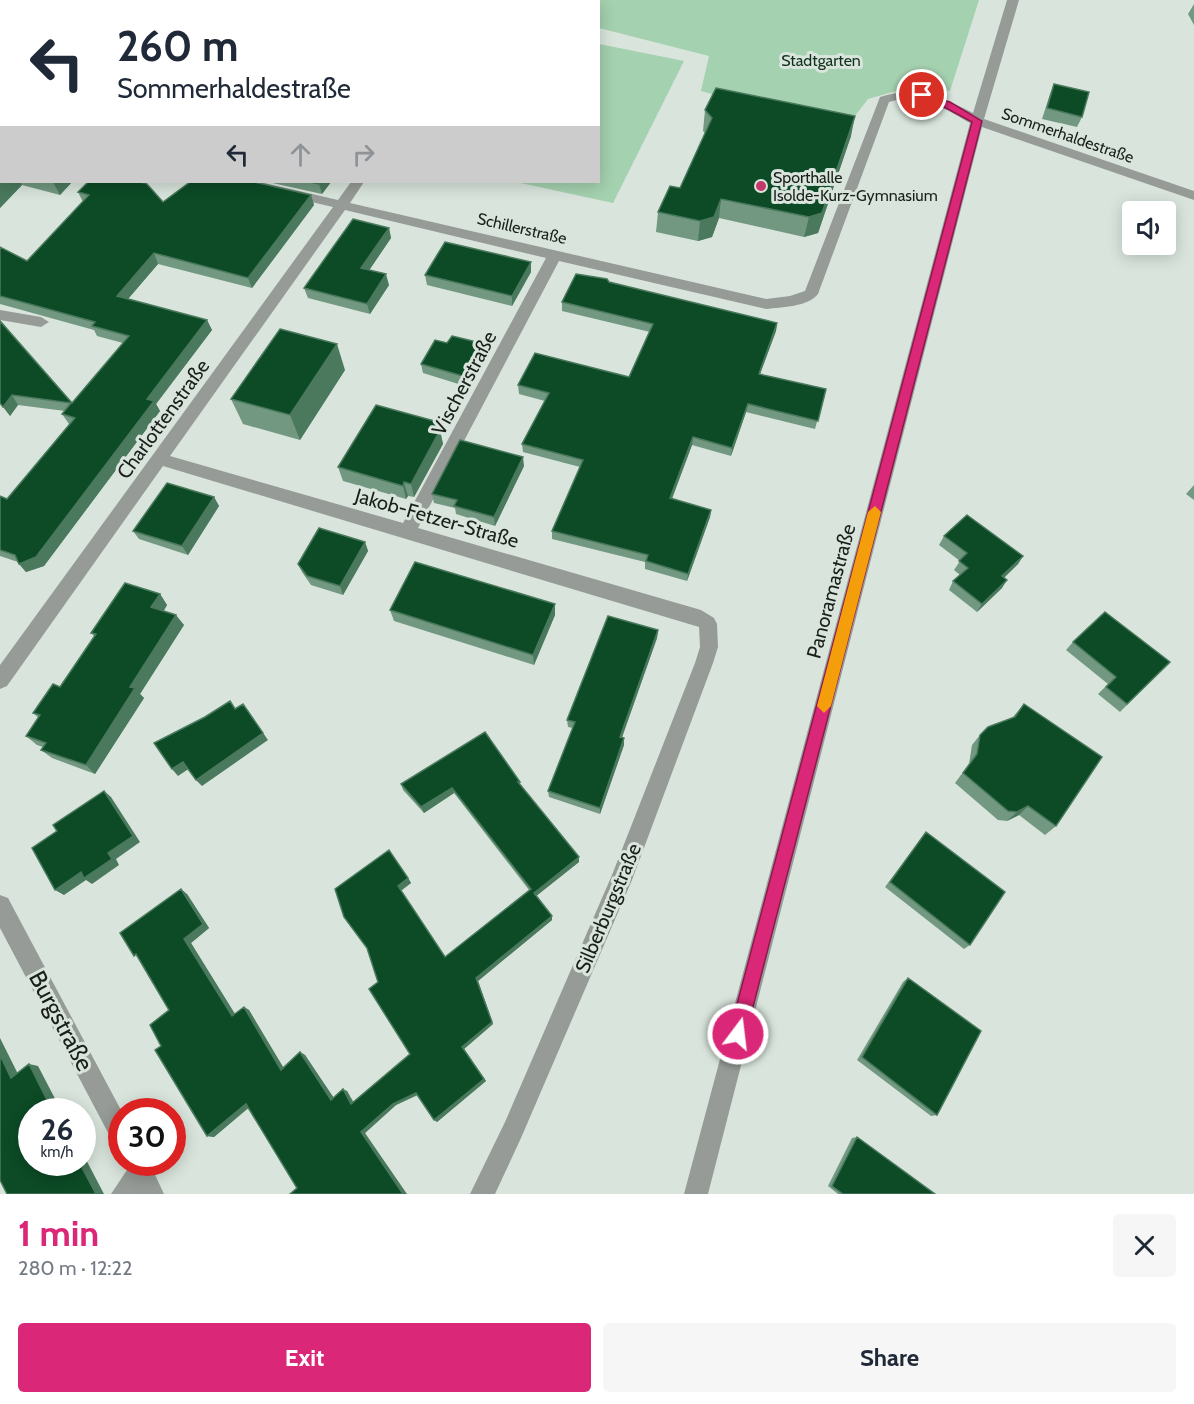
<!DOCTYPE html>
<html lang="en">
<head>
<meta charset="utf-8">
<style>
  body { margin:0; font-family:Cabin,sans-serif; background:#f6f6f7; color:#1f2937; height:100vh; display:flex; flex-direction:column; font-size:22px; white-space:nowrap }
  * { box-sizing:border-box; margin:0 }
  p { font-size:20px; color:#747a83 }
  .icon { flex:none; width:33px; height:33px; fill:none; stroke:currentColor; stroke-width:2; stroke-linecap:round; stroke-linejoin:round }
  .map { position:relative; height:1194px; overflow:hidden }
  .drawer { display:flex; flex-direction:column; background:#fff; flex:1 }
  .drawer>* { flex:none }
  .guide { position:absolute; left:0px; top:0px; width:600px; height:183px; box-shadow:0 3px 15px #0003; background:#fff; color:#1f2937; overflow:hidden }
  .tools { position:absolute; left:1122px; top:201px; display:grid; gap:12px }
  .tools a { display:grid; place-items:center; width:54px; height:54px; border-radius:6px; background:#fff; box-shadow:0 3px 15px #0003; font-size:30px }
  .speed { position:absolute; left:18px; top:1098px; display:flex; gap:12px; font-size:30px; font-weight:700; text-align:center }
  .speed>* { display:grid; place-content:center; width:78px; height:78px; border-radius:50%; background:#fff; box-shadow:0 3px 15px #0003; line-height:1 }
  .speed small { font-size:15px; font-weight:400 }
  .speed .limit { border:9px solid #d22; background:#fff; color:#111 }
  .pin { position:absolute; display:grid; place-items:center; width:51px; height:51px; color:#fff; margin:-26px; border:3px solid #fff; border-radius:50%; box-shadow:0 2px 6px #0007 }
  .me { position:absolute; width:66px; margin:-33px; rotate:15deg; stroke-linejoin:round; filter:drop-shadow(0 0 4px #0008) }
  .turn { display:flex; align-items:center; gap:21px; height:126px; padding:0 18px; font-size:27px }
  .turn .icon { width:78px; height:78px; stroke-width:2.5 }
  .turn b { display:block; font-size:42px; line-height:51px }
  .lanes { display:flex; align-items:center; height:57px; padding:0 18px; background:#0003; justify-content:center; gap:30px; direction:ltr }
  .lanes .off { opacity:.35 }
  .round { display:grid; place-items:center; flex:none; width:63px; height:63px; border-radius:6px; background:#f6f6f7 }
  .overview { display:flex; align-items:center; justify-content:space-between; height:102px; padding:0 18px }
  h1 { font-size:36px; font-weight:700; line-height:45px; color:#db2777 }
  .cta { display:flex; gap:12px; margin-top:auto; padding:12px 18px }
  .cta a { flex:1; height:69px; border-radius:6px; background:#db2777; color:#fff; font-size:24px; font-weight:700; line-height:69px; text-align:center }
  .cta a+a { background:#f6f6f7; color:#1f2937 }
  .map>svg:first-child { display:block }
</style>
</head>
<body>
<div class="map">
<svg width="1194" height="1194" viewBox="0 0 1194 1194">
  <rect width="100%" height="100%" fill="#d9e5dc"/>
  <path fill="#a4d1af" d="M585,0h394l-29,91 -33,-6 -49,14 -23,30 -144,-38 8,-35 -110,-28 -1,-26z
    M599,44l85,17 -71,142 -97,-21h82z"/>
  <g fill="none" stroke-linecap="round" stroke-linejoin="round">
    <path fill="#969b97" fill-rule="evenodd" d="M484,0h12l-13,2z
      M1007,0h12l-35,119 210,72v9l-212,-73 -274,1067h-24l286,-1071c-25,-15 -51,-31 -81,-21l-71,192c-10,13 -36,13 -52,15l-207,-48 -141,267 283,82 13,8 3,6 1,23 -5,16 -81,217 -111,258 -26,56h-25l35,-72 107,-247 83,-212 5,-16 -1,-20 -536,-161 -156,220 -7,3v-24l333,-458 -95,-22 -1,-3h23l78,18 13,-18h13l-14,21 416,96 24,-3 15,-5 75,-194c34,-11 62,0 93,16zM345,210l201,48 -143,265 -233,-67z
      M0,120h2v9l-2,-1z
      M0,310l41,7 8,5 -8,5 -41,-7z
      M0,895l8,3 114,214v36l-8,-4 -114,-216z
      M124,1162h25l15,32h-53l16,-24z"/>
  </g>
  <path fill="#729881" d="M1194,4v21l-6,-11z
    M1054,84l28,33 -5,10 -35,-8 8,-25z
    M705,110l146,26 -33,97 -14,4 -85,-19 -7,19 -14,4 -42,-9 2,-20 22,-24 25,-55 -2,-2z
    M2,182h70l-12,13 -38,-10 -22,23z
    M268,182h63l-9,12z
    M78,192l85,10 148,-7 3,10 -62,83 -94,-24 -30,35 79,21 5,10 -56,74 4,7 -116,155 -18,6 -8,-10 -18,-6v-60l7,3 62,-75 -7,-10 3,-3 -47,-6 -8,11 -10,-95 72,82 51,-60 -26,-7 -3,-6 -94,-26v-57l27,14 56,-59z
    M389,228l2,10 -22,32 20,15 -19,29 -62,-16 -4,-10z
    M531,272l-19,34 -85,-21 -2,-10z
    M609,282l168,41 -1,8 -16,43 66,15 -11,40 -69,-17 -15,44 -39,-11 -20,54 39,11 -1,7 -23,64 -42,-12v-7l-93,-23v-8l28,-64 -57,-15 -1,-8 23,-43 -26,-7 -1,-9 111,-8 21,-45 -88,-21v-9z
    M447,343l39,10 -18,34 -45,-14 -2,-9z
    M345,370l-45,70 -57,-16 -12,-25z
    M440,430l3,14 -29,53 -6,-1 -2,3 -63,-18 -5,-14z
    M524,466l-29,60 -39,-12 -1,-6 -21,-5 -2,-9z
    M1194,485v15l-8,-6z
    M214,497l5,9 -31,49 -49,-16 -6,-8z
    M944,536l79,20 -5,8 -14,14 -2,10 -25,24 -28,-22 4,-9 7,-6 -6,-5 6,-9 -21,-16z
    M365,542l3,9 -25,44 -32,-10 -9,-13 -4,-8z
    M160,594l7,11 -3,6 20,14 -44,69 4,4 -49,76 -43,-16 -11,-8 2,-3 -6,-2 -11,-9 13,-18 -6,-5 27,-26 34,-51 -3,-3z
    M390,610l165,5 -21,50 -140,-44z
    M658,630l-1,8 -35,99 2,1v7l-24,69 -51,-17 -1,-6 25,-63 -5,-1 -1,-7z
    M1073,642l97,20 -50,50 -22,-18 10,-10 -42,-34z
    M1024,704l32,122 -11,9 -26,-20 -12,6 -9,-1 -43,-37 14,-19 3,-19 8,-10 33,-18z
    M520,782v3l59,77 -43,34 16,20v4l-74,61 15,43 -29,25 22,32 -49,41 -19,-27 -22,10 -31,28 -68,55 -49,-80 -34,29 -7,-1 -46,-90 8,-36 18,-116 22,34 -18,15 44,71 9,-7 5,3 34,57 17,-15 5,3 28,43 14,-7 6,11 57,-48 -32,-72 -11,-34 -23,-31 64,-39 3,5 -10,8 44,66 84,-67 -75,-97 -30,20 -21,-23 -2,-6z
    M926,832l44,113 -6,4 -79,-62z
    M908,978l29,137 -6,1 -74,-56 46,-78z
    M857,1137l78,57h-97l-10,-8 24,-48z"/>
  <path fill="#4a795d" d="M286,0h29l-1,2h-29z
    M437,0h9l-1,2h-9z
    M0,63h2v27h-2z
    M855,116l-4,20 -33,97 -14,4 5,-20z
    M2,180v2h18l2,3 -22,23v-26z
    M53,182h19l-12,13z
    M321,182h10l-9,12 -3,-10z
    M311,195l3,10 -62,83 -4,-10z
    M721,199l-2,19 -7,19 -14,4 2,-20z
    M389,228l2,10 -27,40 -3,-10z
    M154,253l4,11 -36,42 -5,-10z
    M531,262v10l-19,34v-10z
    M386,274l3,11 -19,29 -3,-10z
    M207,320l5,10 -56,74 4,7 -116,155 -18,6 -7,-8z
    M777,323l-1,8 -19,51 2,-8z
    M337,344l8,26 -45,70 -10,-25z
    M485,344l1,9 -18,34 -2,-10z
    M12,395l6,10 -8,11 -7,-9z
    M748,404l-2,8 -15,44 1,-8z
    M438,422l5,22 -29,53 -3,-13z
    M693,437l-1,8 -23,61 1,-8z
    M523,457l1,9 -29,60 -1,-9z
    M404,482l4,14 -2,3 -3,-13z
    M214,497l5,9 -31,49 -6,-9z
    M711,510l-1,7 -23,64 1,-7z
    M365,542l3,9 -25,44 -3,-9z
    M1023,556l-5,8 -22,21 6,-9z
    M1007,580l-5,8 -25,24 5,-8z
    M160,594l7,11 -8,12 -8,-10z
    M555,604v11l-21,50 -1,-10z
    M176,615l8,10 -44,69 4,4 -49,76 -9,-9 44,-78z
    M658,630l-1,8 -37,105v-6z
    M243,704l25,36 -66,46 -6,-6z
    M624,738v7l-24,69v-6z
    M183,762l7,6 -12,8 -6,-7z
    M452,788l2,5 -30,20 -3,-6z
    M104,791l7,6 29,45 -24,17 3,6 -27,19 -6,-4 -22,15 -9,-5z
    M1028,806l-9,9 -12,6 10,-9z
    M579,857v5l-44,35 -1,-4z
    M408,878l3,5 -11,8 -2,-5z
    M181,889l6,5 22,34 -18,15 47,76 -6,-3 -48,-77z
    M552,916v4l-74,61 15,43 -29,25 22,32 -49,41 -3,-2 28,-73 14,-69z
    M244,1007l5,3 37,62 -5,-2z
    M0,1038l21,42 -10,-2 -11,-23z
    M300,1052l5,3 31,46 -5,-1z
    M29,1064l9,2 24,46h-9z
    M343,1089l4,2 8,14 -4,-1z
    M416,1093l3,1 -23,11 -31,28 42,61h-4l-42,-62 32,-28z
    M246,1104l6,1 -38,32 -7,-1z
    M82,1152l22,42h-8l-17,-32h3z"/>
  <path fill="#0c4b26" stroke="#4a795d" stroke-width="1.5" d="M40,0h186l7,2h-195z
    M246,0h40l-1,2h-41z
    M382,0h55l-1,2h-55z
    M0,28h2v35h-2z
    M1054,84l35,8 -7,25 -35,-9z
    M716,88l139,28 -33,97 -13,4 -88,-18 -7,18 -14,4 -42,-9 12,-26 10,2 32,-70 -7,-8z
    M0,130l2,1v49l-2,2z
    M88,182h50l8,1 17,19 27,-20h64l57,13 -63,83 -94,-25 -37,43 90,24 -60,79 7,2 -118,156 -17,7 -4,-9 -15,-5v-54l7,3 68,-81 -13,-4 9,-11 -59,-8 -9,12 -3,-4v-82l72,82 57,-67 -37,-10 3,-4 -95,-26v-49l27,14 62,-66 -11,-3z
    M310,182h11l-2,2z
    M353,219l36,9 -28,40 25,6 -19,30 -63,-16z
    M445,242l86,20 -19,34 -87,-21z
    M576,274l31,5 2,3 168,41 -18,51 67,15 -8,32 -70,-17 -16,44 -39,-11 -23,61 41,12 -23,64 -42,-13 2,-6 -96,-24 31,-71 -61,-16 27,-51 -31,-8 17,-32 94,24 24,-53 -91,-22z
    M280,329l57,15 -47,71 -59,-16z
    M452,336l33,8 -19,33 -45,-13 14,-24 12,3z
    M376,405l62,17 -4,6 6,2 -29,54 -7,-2 -1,4 -65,-19z
    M460,440l63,17 -29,60 -40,-11 3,-6 -25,-6z
    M167,483l47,14 -32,49 -49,-15z
    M967,515l56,41 -21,20 5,4 -25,24 -29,-23 15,-13 -9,-7 8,-8 -23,-17z
    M319,528l46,14 -25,44 -33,-10 -9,-12z
    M415,562l140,42 -22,51 -143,-45z
    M125,583l35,11 -9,13 25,8 -46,72 5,1 -49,77 -45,-15 5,-7 -20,-7 14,-21 -7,-2 20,-29 7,3 36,-53 -5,-1z
    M1105,612l65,50 -43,42 -21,-17 10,-10 -43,-35z
    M608,616l50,14 -38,107 4,1 -24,70 -52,-17 27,-69 -8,-2z
    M230,701l5,8 8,-5 20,29 -67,47 -13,-18 -11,7 -18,-26 51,-26z
    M1024,704l78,53 -46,69 -28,-20 -11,6 -9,-1 -45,-38 14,-19 3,-19 8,-8 27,-10z
    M485,732l35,50h-2l61,75 -45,36 18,23 -76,62 16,44 -30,25 22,32 -50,41 -18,-27 -23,11 -32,28 42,62h-113l7,-6 -51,-84 -39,32 -52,-86 6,-4 -11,-21 19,-15 -33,-56 -2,2 -14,-23 61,-44 22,35 -19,15 48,77 12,-9 37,63 19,-18 31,48 12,-11 8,15 59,-50 -41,-65 9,-7 -11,-34 -23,-31 -9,-28 54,-39 19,28 -10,8 47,71 86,-68 -79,-101 -31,19 -20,-23z
    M104,791l29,45 -25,17 4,6 -28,19 -3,-6 -26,18 -23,-42 25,-17 -4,-6z
    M926,832l79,60 -35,53 -80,-63z
    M908,978l73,53 -44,84 -75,-58z
    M0,1055l11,23 18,-14 24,48h-21v50h47l17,32h-89l-7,-14z
    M857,1137l78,57h-92l-11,-8z"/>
  <path fill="#db2777" stroke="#8e194d" stroke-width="1.5" d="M919,93l31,9 32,19 -236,913 -2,6 -6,3 -6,-3 -3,-6 243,-912 -28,-15 -25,-10z"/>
  <path fill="#f59e0b" d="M875,506l6,6 -50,194 -7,7 -7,-7 51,-194z"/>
  <circle fill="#c3376b" stroke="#d9e5dc" stroke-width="2" cx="761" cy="186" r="6"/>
  <g text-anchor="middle" stroke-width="6" stroke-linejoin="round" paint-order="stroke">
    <g font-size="16" fill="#10321c" stroke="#d9e5dc">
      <text x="821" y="66">Stadtgarten</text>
    </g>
    <g font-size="16" fill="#1a1f1b" stroke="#d9e5dc">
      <text transform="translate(1068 135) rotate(19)" y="6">Sommerhaldestraße</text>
      <text transform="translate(522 228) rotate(13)" y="6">Schillerstraße</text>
    </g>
    <g font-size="16" fill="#1a1f1b" stroke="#d9e5dc" text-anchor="start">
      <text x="773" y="183">Sporthalle<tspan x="773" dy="18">Isolde-Kurz-Gymnasium</tspan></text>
    </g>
    <g font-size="20" fill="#1a1f1b" stroke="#d9e5dc">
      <text transform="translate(464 383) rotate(-62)" y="7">Vischerstraße</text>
      <text transform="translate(163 419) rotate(-54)" y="7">Charlottenstraße</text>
      <text transform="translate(437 518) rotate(16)" y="7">Jakob-Fetzer-Straße</text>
      <text transform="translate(831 591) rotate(-75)" y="7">Panoramastraße</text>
      <text transform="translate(608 908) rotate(-67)" y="7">Silberburgstraße</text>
    </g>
    <g font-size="24" fill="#1a1f1b" stroke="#d9e5dc">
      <text transform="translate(61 1021) rotate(62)" y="8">Burgstraße</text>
    </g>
  </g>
</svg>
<div class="tools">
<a><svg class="icon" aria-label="sound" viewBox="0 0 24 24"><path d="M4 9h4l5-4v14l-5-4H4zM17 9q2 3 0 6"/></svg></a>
</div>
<div class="speed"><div>26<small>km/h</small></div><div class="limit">30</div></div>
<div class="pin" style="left:922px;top:95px;background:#d93025"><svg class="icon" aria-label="arrive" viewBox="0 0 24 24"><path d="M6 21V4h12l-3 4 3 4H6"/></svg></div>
<svg class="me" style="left:738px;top:1034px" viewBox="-20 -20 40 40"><circle r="17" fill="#db2777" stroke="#fff" stroke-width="3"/><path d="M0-11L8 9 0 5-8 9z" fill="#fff"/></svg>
<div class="guide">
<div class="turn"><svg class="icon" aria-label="left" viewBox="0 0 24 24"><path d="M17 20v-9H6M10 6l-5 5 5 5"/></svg><div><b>260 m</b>Sommerhaldestraße</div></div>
<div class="lanes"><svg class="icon" aria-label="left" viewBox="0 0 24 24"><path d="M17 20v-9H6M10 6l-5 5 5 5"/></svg><svg class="icon off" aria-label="ahead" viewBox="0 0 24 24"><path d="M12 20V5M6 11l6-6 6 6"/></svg><svg class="icon off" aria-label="right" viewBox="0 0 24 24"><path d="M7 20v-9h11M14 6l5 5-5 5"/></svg></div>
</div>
</div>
<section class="drawer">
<div class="overview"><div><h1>1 min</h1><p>280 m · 12:22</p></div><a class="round"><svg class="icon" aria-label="close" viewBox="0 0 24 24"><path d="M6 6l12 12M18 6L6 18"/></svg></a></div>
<div class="cta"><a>Exit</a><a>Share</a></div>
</section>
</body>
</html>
